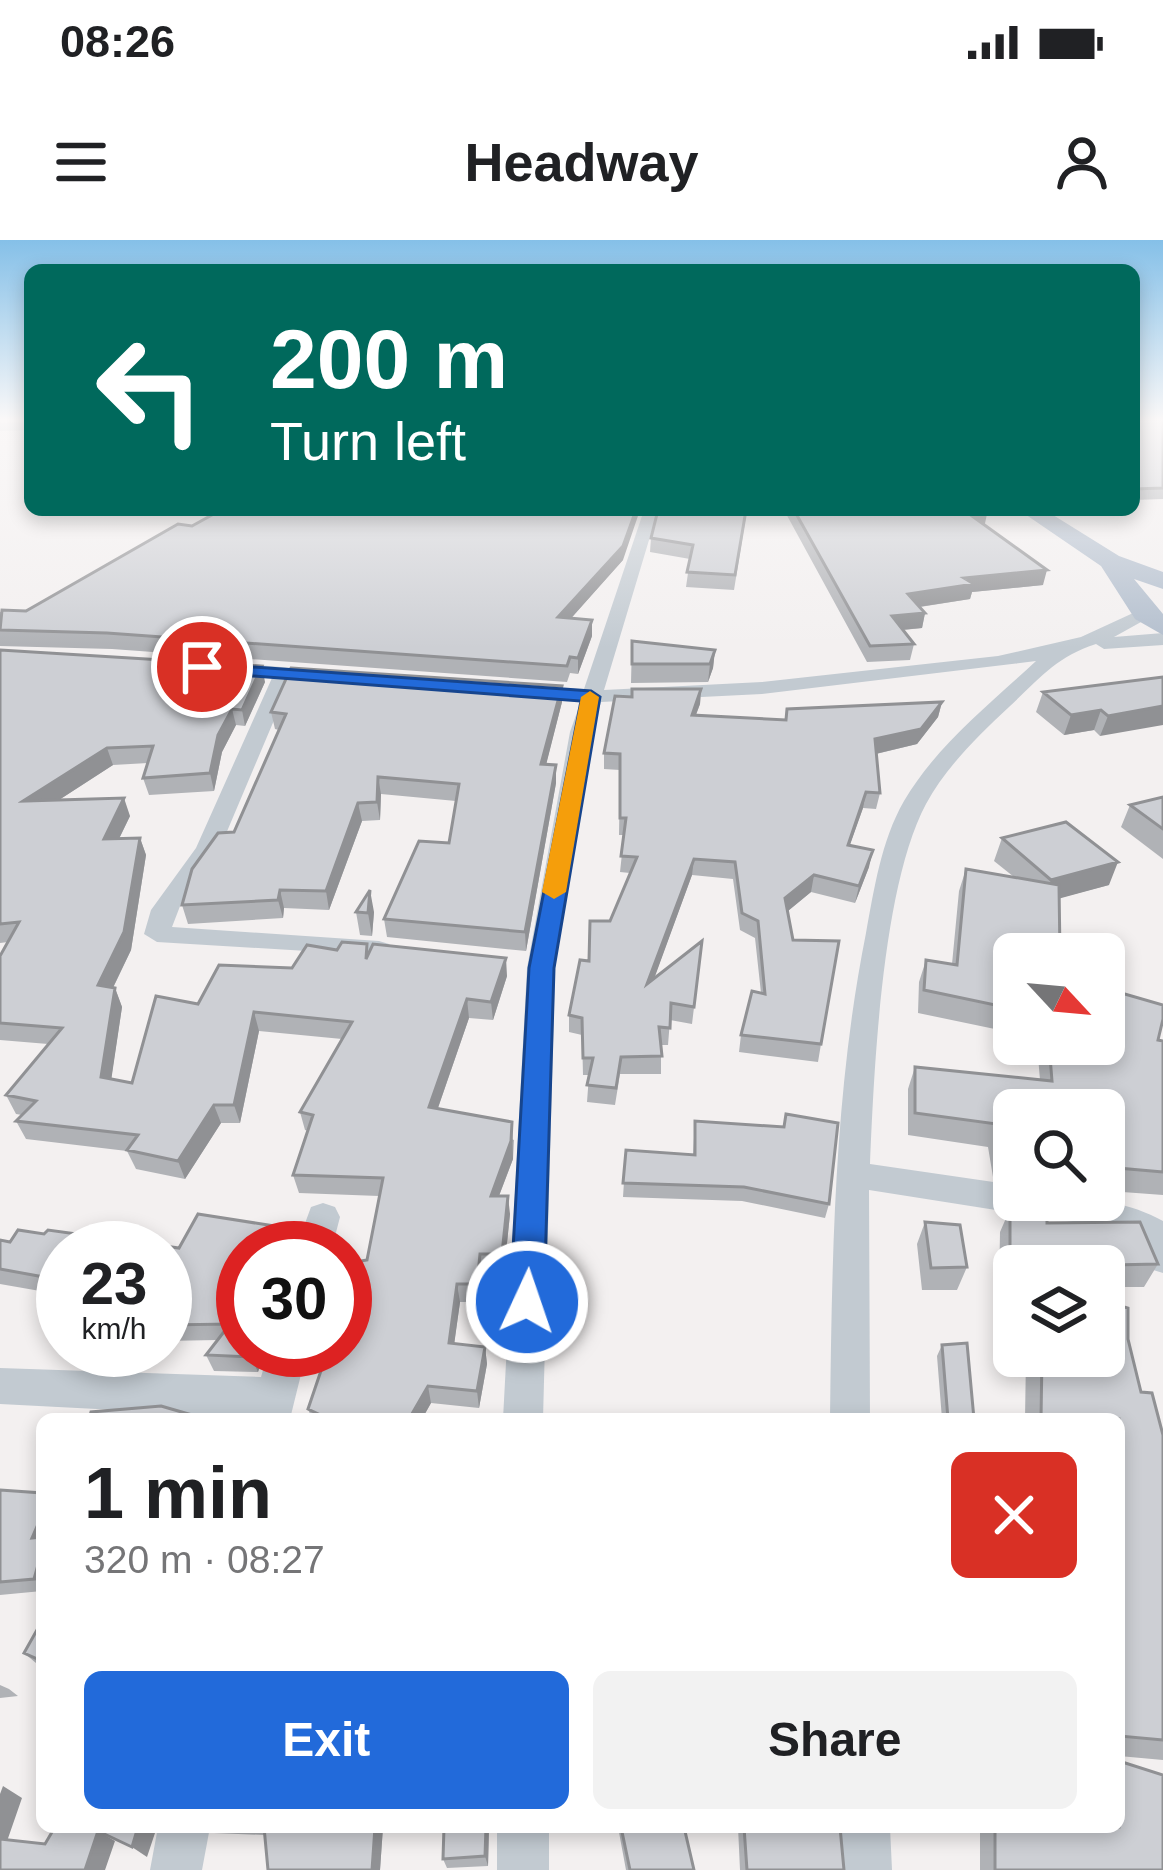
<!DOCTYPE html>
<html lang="en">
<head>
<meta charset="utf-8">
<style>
  body { margin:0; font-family:Arial,sans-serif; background:#f2f2f2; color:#202124; height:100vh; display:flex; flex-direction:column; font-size:45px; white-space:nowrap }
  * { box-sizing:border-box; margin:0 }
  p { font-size:39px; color:#757577 }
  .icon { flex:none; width:66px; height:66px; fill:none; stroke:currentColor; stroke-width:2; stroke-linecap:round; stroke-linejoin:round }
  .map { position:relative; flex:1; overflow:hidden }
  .panel { position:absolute; left:36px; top:1173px; width:1089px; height:420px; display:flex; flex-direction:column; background:#fff; border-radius:18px; box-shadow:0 6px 18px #0003 }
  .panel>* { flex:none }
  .top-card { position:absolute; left:24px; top:24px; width:1116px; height:252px; border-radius:18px; box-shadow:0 6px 18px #0003; background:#00695c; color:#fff; overflow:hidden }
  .needle { width:78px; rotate:116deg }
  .fabs { position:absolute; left:993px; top:693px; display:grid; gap:24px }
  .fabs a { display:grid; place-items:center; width:132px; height:132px; border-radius:18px; background:#fff; box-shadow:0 6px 18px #0003; font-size:60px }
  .speed { position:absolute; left:36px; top:981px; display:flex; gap:24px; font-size:60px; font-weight:700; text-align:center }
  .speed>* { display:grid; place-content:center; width:156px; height:156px; border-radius:50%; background:#fff; box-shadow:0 6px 18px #0003; line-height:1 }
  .speed small { font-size:30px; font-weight:400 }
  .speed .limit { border:18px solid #d22; background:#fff; color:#111 }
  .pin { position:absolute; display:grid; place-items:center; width:102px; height:102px; color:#fff; margin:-51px; border:6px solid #fff; border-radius:50%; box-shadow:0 3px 12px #0007 }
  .me { position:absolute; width:132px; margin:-66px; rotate:3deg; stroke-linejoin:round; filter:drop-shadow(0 0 9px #0008) }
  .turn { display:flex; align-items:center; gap:42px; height:252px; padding:0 48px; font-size:54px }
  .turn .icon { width:156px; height:156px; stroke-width:2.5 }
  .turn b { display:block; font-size:84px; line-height:102px }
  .round { display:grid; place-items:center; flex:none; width:126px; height:126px; border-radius:18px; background:#f2f2f2 }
  .head { display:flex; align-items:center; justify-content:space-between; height:204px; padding:0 48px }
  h1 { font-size:72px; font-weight:700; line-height:90px }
  .action { display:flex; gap:24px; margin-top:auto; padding:24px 48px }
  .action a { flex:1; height:138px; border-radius:18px; background:#226ada; color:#fff; font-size:48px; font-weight:700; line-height:138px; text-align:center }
  .action a+a { background:#f2f2f2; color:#202124 }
  .status { display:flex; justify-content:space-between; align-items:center; height:84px; padding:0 60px; background:#fff; direction:ltr }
  .status svg { height:33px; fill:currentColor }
  header { display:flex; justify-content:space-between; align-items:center; height:156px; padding:0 48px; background:#fff; font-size:54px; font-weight:700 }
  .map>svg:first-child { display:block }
</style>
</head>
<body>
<div class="status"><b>08:26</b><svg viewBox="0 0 49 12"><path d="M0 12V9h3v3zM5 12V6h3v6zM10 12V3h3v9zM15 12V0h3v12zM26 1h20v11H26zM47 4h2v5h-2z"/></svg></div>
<header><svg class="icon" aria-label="menu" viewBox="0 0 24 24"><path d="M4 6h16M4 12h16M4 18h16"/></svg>Headway<svg class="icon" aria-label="person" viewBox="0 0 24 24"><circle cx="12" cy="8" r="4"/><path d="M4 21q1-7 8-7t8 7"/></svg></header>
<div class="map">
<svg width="1163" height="1630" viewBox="0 0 1163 1630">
  <rect width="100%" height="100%" fill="#f3f0f0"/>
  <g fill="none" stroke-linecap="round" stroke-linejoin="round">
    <path fill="#c2cad1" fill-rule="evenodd" d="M30,182v8l-30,1v-8z
      M644,270h14l-54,180 158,-8 236,-26 83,-19 63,-29 6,1v8l-36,20 49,-4v12l-59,4 -8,-5c-40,13 -57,35 -87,63 -31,29 -63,60 -83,97 -44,82 -52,265 -56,360l144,21v15c55,0 101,-6 149,21v52l-13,-4 -12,-28 -21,-12 -248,-39 1,229h-40c2,-162 4,-326 36,-486 8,-43 15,-92 38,-132 33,-56 85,-96 132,-140l-274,33 -161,8 -9,30 -37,236 -12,451h-40l24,-451 43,-236 11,-31 -60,-2 -10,-6 10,-6 63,2z
      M222,422l107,9 10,6 -10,6 -38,-3 -71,168 -38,53 -10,26 207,14 10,3 4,6 -4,6 -232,-14 -13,-8 7,-24 45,-62 76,-170 -57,-6v-8z
      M323,963l12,4 5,10 -8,31h-36l15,-41z
      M269,1110h38l-17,69 -290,-15v-36l261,9z
      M158,1587h52l-8,43h-52z
      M497,1587h52v43h-52z
      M838,1587h52l2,43h-52z"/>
    <path fill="#b2becd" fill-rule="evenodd" d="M1019,270h26l74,46 44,16v17l-29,-10 29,35v21l-28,-16 -34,-53z"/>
  </g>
  <path fill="#b0b2b6" d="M1134,179h29v80l-29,1z
    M747,270l-13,80 -48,-3 4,-28 -40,-7 1,-14z
    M784,270h197l3,15 59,60 -71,7 -2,7 -50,8 5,6 -3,15 -19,2 11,14 -4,16 -43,2z
    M623,320l-52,58 21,2v16l-14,38 -8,-1 -3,9 -455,-33 -112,-3v-34z
    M632,401l83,9 -2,18 -5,14 -77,1z
    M0,410l265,32 -20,44 -9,-1 -14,27 -8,39 -65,4 -6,-17 5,-15 -35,2 -54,35 71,16 -11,23 21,-1 6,17 -15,95 -18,38h2l7,19 -11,72 21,4 66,-79 94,-36 77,-15 138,23 -14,44 -24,-2 -31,90 76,32 -1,19 -14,37 11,18 -6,58 -22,-1 -3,31h-19l-6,42 31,3 2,17 -8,44 -48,-5 -9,16h-110l-4,-10 59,-149 12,-64 -80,-3 -6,-18 15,-44 -3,-1 -5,-18 42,-73 -83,-8 -19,92h-19l-36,56 -49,-10 -9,-18 -101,-12 -10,-18 6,-6 -6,-1 -10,-19 42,-51 -48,-4v-84l8,-14 -8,1z
    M1163,437l-63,59 -6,-6 -30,5 -28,-23 7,-20z
    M562,446v16l-16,62 10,19 -30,168 -139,-14 -3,-18 65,-76 7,-42 -75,-7 -1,26 -18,1 -33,89 -45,-2 -1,10 -95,6 -6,-19 52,-73 45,-102 -4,-1 -4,-17z
    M701,449l-1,15 -4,11 89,5 157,-18 -4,15 -21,27 -41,10 4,39 -4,16 -13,-1 -13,37 19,22 -14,36 -44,-11 -23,19 5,29 28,104 -3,18 -79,-10 2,-17 20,-42 -6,-55 -15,-8 -7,-51 -41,-4 -38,103 48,-37 -10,83 -22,-4 -2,25h-7v29h-41l-5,31 -28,-3 2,-27h-6l-1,-40 -13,-3v-17l20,-54 21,-40 20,-48 -10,-1 4,-37h-5l1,-65 -16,-1v-16l28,-56z
    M1163,557v62l-42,-32 9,-22z
    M1002,598l107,47 -50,13 -45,56v79l-96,-20 1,-31 7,-22 26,4 7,-73 7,-22 48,8 -20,-16z
    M356,672h18l-2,24 -12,-1z
    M1158,800l5,1v154l-54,-4 -5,6v-87h-90v71l-21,-4 -5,-30 -80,-12v-46l7,-22 125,13 -3,-36h67z
    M695,881l134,83 -4,14 -83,-17 -119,-4 3,-47 67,5z
    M1010,969l37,14 111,41 -14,23h-40v-21h-90v23h-15l1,-57z
    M925,982l42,45 -10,23h-35l-5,-46z
    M44,994l135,14 113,-3 -49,105h22l-7,22 -44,-1 -8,-16 11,-15 -52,1v-93h-102v47l-63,-11v-44l10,2z
    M1128,1099l13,53 22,43v325l-44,-4v-337h-94l1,-63h78z
    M942,1105l32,74h-32l-5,-63z
    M0,1250l42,3v98l-42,4z
    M42,1381v47l-18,-15z
    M0,1445l9,4 9,7 -18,2z
    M207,1587h176l-3,43 -115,-35 -51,-2z
    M444,1587h45l-1,39 -41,2 -4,-9z
    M618,1587h66l10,43h-68z
    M738,1587h102l4,43h-104z
    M980,1587h139l44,43h-183z"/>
  <path fill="#909194" d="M636,270h4l-17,50 -65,73v-16z
    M987,274l-3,14 -12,-12z
    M1047,330l-4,15 -71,7 -2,7 -65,10 3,-15 56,-16z
    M925,373l-3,15 -33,3 3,-15z
    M592,380v16l-14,38v-16z
    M715,410l-2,18 -5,14 2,-18z
    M262,426l3,16 -20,44 -3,-16z
    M562,446v16l-20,79 -1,-17z
    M701,449l-1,15 -10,26 2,-15z
    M942,462l-4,15 -21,27 -46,11 4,-16z
    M1163,466v19l-63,11 8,-20z
    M232,469l4,16 -14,27 -8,39 -4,-18 8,-38z
    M1101,470l-7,20 -30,5 7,-20z
    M107,508l6,17 -82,53 -8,-17z
    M556,525v18l-30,168 -1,-19z
    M378,537l3,17 -1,26 -3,-18z
    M866,552l-3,16 -19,53 4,-16z
    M124,558l6,18 -20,41 -6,-18z
    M358,563l4,18 -33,89 -3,-19z
    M140,598l6,17 -15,95 -26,54 -7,-19z
    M873,610l-4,17 -14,36 4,-17z
    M694,619l-2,16 -46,126 1,-17z
    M1118,622l-9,23 -66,18 8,-23z
    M814,635l-3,17 -28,23 2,-17z
    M280,650l4,18 -1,10 -5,-18z
    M370,650l4,22 -2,24 -4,-23z
    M506,718l1,18 -14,44 -2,-18z
    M115,748l7,19 -13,88 -8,-18z
    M467,759l2,19 -37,107 -3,-18z
    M254,772l5,19 -19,92 -6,-18z
    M214,865l7,18 -36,56 -7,-18z
    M512,882l1,37 -21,55 -1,-18z
    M508,956l2,18 -6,58 -2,-18z
    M287,988l5,17 -1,3h-13z
    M480,1014l2,17 -3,31 -2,-18z
    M61,1029l2,3v20l-8,-13z
    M457,1044l3,18 -8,58 -3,-17z
    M485,1107l2,17 -8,44 -2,-17z
    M253,1110h12l-7,22 -7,-15z
    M428,1146l3,17 -9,16h-13z
    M42,1275v33l-10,-10z
    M42,1311v35l-8,-7z
    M3,1546l19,12 -17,49 -5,-2v-51z
    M138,1587h19l-10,30 -15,-10z
    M375,1587h8l-3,43h-8z
    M486,1587h3l-1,39 -3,-10z
    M98,1591l17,10 -10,29h-20z"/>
  <path fill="#cdcfd4" stroke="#909194" stroke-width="3" d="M1134,179h29v69l-29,1z
    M221,270h415l-13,36 -65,71 34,3 -14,38 -8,-1 -3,9 -460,-33 -107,-3 2,-20 24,1 152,-87 14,2z
    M658,270h88l-11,65 -48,-3 6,-27 -42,-7z
    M794,270h187l6,4 -15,2 75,54 -83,8 10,6 -66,10 17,19 -33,3 22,28 -44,2z
    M632,401l83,9 -5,14h-78z
    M0,410l262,16 -20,44 -10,-1 -14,26 -8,38 -67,5 10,-32 -46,2 -84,53 101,-3 -20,41 36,-1 -16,94 -26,53 17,3 -14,89 31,6 24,-87 42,8 21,-39 73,3 15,-23 30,5 5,-8 25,2 -1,15 7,-15 133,14 -15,44 -24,-3 -38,108 83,15 -1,19 -20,55h17l-6,58h-22l-3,30h-20l-8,59 36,4 -8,44 -49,-5 -19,33h-80l-21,-10 20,-59h17v-49l7,-22 8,2 1,-20 6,-1 16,-82 -90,-3 20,-60 -13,-3 52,-90 -98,-10 -20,93h-20l-36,56 -51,-11 11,-15 -122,-14 20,-20 -30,-6 56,-67 -62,-5v-67l19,-34 -19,2z
    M291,428l271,18 -21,78 15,1 -31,167 -141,-13 35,-78 30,2 10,-59 -81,-7 -1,25 -19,1 -32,88 -46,-1 -2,10 -96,5 10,-36 26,-36 16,-1 52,-118 -15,-2z
    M1163,437v29l-55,10 -7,-6 -30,5 -28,-23z
    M632,449h69l-9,26 94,5 1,-11 155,-7 -21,27 -46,10 5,54 -14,-1 -18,53 25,5 -14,36 -45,-11 -29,23 8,42 46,1 -18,103 -80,-9 11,-44 13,3 -7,-73 -16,-8 -7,-51 -41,-3 -47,125 55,-43 -8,66 -23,-4 -1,25 -11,-1 3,29 -41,1 -5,31 -29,-3 6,-27h-10l-1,-40 -13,-3 11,-55 9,1 1,-40h20l27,-64 -16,-1 5,-38h-6v-64l-16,-1 11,-57 17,1z
    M1163,557v32l-33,-24z
    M1066,582l52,40 -67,18 -49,-42z
    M966,629l93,16 1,69h-46v55l-90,-19 2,-30 31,5z
    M370,650l-2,23 -12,-1z
    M1104,748l59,17v14l-5,21 5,1v131l-46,-4 1,8 -14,-2v-64h-90v48l-12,-3 -5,-31 -82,-11v-46l137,14 -3,-37h55z
    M786,874l52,9 -9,81 -85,-17 -121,-4 3,-33 69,5v-34l89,6z
    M1010,969l37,8v6l93,-1 18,42 -148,3z
    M198,974l89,14 -9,20h-35v102h10l-2,7 -45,-2 24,-31 -65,1v-77h-102v21h-2l-6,10 -55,-10v-29l10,2 8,-12 26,4 4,-4 131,18z
    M925,982l35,3 7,42 -36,1z
    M1104,1061l24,7v31l13,53 11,1 11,42v305l-44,-4v-317h-78l1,-63h62z
    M967,1103l7,76h-26l-6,-74z
    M161,1166l38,11 -1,2h-109l2,-7z
    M0,1250l42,3v22l-10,23 10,-1v14l-8,28 -34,3z
    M42,1381v40l-18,-8z
    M1119,1521l44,14v95h-168v-43h124z
    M55,1587h83l-6,20 -34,-16 -13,39h-85v-31l45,5z
    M264,1587h111l-3,43h-104z
    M444,1587h42l-1,29 -42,3z
    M621,1587h63l10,43h-64z
    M744,1587h96l4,43h-97z"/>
  <linearGradient id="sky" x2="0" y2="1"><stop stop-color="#85c0e8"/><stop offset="0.44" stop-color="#faf8f8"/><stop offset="1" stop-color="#faf8f8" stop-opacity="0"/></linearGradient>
  <rect width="1163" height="408" fill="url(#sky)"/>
  <path fill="#226ada" stroke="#16458e" stroke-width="3" d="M196,423l395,28 9,6 -46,271 -10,334 -5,10 -12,5 -12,-5 -5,-10 19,-334 52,-267 -379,-29 -9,-5z"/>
  <path fill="#f59e0b" d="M590,451l9,6 -33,195 -12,7 -12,-7 39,-195z"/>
</svg>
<div class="fabs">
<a><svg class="needle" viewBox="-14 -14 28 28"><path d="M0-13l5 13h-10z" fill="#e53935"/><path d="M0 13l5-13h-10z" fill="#757577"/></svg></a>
<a><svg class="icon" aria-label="search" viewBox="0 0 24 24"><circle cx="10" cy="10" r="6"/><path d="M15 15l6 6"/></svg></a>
<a><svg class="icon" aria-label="layers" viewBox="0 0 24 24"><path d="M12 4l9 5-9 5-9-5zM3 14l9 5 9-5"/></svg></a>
</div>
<div class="speed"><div>23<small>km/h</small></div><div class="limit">30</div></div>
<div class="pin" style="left:202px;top:427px;background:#d93025"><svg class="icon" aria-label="arrive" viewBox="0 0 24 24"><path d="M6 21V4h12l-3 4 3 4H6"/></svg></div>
<svg class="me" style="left:527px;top:1062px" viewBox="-20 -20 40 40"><circle r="17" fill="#226ada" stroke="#fff" stroke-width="3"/><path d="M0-11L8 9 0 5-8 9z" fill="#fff"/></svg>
<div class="top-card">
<div class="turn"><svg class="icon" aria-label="left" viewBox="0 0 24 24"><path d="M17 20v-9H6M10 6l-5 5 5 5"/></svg><div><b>200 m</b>Turn left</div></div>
</div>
<section class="panel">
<div class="head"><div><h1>1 min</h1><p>320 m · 08:27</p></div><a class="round" style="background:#d93025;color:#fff"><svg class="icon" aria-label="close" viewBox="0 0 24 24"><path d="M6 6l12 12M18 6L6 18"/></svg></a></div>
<div class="action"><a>Exit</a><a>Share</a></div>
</section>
</div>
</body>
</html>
